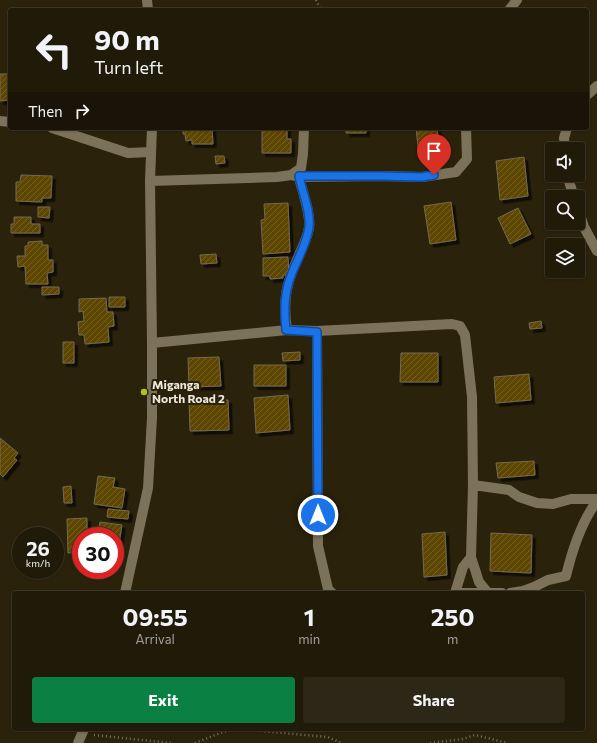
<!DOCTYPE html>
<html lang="en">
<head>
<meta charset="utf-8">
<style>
  body { margin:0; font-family:Commissioner,sans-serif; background:#2d2717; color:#f1f3f6; height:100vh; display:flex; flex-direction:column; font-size:15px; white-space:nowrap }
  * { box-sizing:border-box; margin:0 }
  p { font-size:13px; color:#a2a19c }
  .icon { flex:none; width:22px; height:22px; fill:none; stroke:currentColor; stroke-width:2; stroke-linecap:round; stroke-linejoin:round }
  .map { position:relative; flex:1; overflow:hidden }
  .side { position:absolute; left:12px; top:591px; width:573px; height:140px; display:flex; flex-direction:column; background:#201a09; border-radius:4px; box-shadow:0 1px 3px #0004,0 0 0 1px #3d382a }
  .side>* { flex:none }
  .banner { position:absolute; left:8px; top:8px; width:581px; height:122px; border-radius:4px; box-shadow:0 1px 3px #0004,0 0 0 1px #3d382a; background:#201a09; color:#f1f3f6; overflow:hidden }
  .controls { position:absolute; left:545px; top:142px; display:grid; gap:8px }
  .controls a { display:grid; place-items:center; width:40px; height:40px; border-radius:4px; background:#201a09; box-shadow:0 1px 3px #0004,0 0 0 1px #3d382a; font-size:20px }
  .speed { position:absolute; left:12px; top:527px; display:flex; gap:8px; font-size:20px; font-weight:700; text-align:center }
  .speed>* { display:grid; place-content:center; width:52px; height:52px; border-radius:50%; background:#201a09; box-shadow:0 1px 3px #0004,0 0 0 1px #3d382a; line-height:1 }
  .speed small { font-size:10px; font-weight:400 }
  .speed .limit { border:6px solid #d22; background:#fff; color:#111 }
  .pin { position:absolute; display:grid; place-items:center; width:34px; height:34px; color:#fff; margin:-41px -17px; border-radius:50% 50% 50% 0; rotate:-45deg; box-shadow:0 0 4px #0007 }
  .pin .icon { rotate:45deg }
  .me { position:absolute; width:44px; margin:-22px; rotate:0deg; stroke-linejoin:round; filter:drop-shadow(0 0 3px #0008) }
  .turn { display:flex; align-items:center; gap:14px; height:84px; padding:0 20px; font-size:18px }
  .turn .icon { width:52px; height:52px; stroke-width:2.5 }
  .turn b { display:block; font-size:28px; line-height:34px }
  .then { display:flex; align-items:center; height:38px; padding:0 20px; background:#0003; gap:8px; font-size:15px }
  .eta { display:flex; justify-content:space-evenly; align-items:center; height:68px; text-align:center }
  .eta b { font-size:24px; font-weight:700; line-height:28px }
  .action { display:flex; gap:8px; margin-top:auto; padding:8px 20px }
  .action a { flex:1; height:46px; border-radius:4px; background:#0b8043; color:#fff; font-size:16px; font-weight:700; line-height:46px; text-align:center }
  .action a+a { background:#2d2717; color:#f1f3f6 }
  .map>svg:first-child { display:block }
</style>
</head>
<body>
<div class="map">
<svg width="597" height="743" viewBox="0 0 597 743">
  <defs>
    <pattern id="building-hatch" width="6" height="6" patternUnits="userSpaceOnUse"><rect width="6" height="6" fill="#5d4600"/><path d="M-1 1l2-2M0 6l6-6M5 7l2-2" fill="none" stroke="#756125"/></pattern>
    <filter id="shadow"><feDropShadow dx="3.5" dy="3.5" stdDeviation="0" flood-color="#0009"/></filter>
  </defs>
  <rect width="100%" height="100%" fill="#2b220c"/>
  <path fill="url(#building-hatch)" stroke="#746a52" filter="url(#shadow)" d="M0,74h10v26l-10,1z
    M183,128h29l1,16h-21v-4l-6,1 -1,-7h-2z
    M262,128h25v11h4v14h-29z
    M346,128h20v5h-20z
    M416,128h21l3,26 -21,2z
    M215,156h9l1,7 -9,1z
    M524,157l4,39 -28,4 -4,-39z
    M21,175l31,1 -1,22h-9v4l-26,-1v-19h4z
    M451,202l5,38 -26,4 -6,-38z
    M288,203l2,49 -27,2 -2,-34 4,-1 -1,-15z
    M38,207h12l-1,11 -11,-1z
    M518,208l13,26 -21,10 -12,-26z
    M14,217h17v7h9v9h-29v-9h3z
    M42,241v4h6v15h5v12l-6,1 1,11h-22l-1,-18 -7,1 -1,-11h8v-10h3v-4z
    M216,254l1,9 -16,1 -1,-9z
    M288,257l1,18h-6v3l-13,1v-3h-7v-18z
    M42,287h17v7l-17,1z
    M109,297h16v10h-16z
    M106,298l1,14h6l1,14 -6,1 1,15 -24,2 -1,-9h-5l-1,-13 6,-1 -1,-10 -4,1v-13z
    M541,321l1,7 -12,1 -1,-6z
    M63,342h11v21h-11z
    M300,352v8l-17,1 -1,-8z
    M401,353h37v29h-38z
    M219,357l2,29 -32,1 -1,-29z
    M254,365h32v21h-32z
    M529,374l2,26 -35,3 -2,-26z
    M288,395l2,35 -34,3 -2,-35z
    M228,400l1,30 -39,1 -1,-30z
    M0,438l18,15 -4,5 3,2 -14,17 -3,-3z
    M534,461l1,14 -37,3 -2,-15z
    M98,476l17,2 -2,9 12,2 -3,19 -28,-4z
    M71,486l1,17h-8l-1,-16z
    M108,509l21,2 -1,8 -21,-2z
    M87,518v18h-6v16l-13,1 -1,-34z
    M100,522l22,3 -4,25 -3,-1v-13h-18z
    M445,532l2,43 -23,2 -2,-43z
    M491,533l41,2 -1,38 -41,-2z"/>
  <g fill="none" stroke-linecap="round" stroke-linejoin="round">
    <path stroke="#7c7462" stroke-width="2.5" stroke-dasharray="1 3" stroke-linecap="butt" d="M316,0l5,10
      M94,735l77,8
      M195,743l28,-11 15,-3 90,8 13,6
      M430,743l33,-4 12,-4 33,8"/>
    <path stroke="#7c725a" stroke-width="10" d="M147,0l1,10
      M509,10l8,-10
      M587,95l10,-9
      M0,121l10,1
      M52,128l76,25 23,-1
      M565,149l-1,-11 3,-10
      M291,175l8,2 81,-1 42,1 34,-5 11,-13 -1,-31
      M567,175l7,22
      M150,181l127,-4 14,-2 10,-7 2,-14 1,-26
      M578,208l6,19 13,24
      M287,330l30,1 135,-7 8,2 5,9 7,62 1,88 -2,72 8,25 9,11
      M317,331l1,215 10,43 4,4
      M152,343l135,-13c-3,-19 -3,-37 4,-55 5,-16 15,-31 18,-47 2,-14 -7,-37 -10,-51
      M473,485l36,5 10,7 18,6 16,1 18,-5h26
      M125,593l23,-105 4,-70v-75l-2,-162 2,-53
      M455,593l8,-26 8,-10
      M456,593h46
      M510,593l13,-2 11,-4 14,-7 18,-4c6,-25 16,-55 31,-75
      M78,743l6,-14"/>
  </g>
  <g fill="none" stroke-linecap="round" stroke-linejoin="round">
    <defs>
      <path id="route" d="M318,515l-1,-183 -31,-2c-2,-20 -2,-38 6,-57 6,-15 15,-30 17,-46 2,-16 -7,-35 -10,-51h81l42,1 12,-2"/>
    </defs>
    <use href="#route" stroke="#114b97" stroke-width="10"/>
    <use href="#route" stroke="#1a73e8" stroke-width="7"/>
  </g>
  <circle fill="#abc616" stroke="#2b220c" stroke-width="1.5" cx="144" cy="392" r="4"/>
  <g text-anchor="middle" stroke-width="4" stroke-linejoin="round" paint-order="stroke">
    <g font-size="12" font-weight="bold" fill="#eee9db" stroke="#2b220c" text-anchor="start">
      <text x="152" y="389">Miganga<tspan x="152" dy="14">North Road 2</tspan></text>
    </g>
  </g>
</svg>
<div class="controls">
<a><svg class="icon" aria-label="sound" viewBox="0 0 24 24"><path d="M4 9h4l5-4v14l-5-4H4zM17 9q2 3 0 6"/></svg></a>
<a><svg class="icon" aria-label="search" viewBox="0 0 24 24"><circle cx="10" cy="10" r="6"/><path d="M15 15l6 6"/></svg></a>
<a><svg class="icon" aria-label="layers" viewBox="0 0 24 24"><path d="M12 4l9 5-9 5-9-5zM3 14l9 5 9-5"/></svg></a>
</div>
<div class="speed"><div>26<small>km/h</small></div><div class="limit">30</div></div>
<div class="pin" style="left:434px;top:175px;background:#d93025"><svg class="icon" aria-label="arrive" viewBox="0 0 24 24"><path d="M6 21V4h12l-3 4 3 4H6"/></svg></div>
<svg class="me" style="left:318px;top:515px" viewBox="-20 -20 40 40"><circle r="17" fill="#1a73e8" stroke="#fff" stroke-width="3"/><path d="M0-11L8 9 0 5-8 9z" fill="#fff"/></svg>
<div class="banner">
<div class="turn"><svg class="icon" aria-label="left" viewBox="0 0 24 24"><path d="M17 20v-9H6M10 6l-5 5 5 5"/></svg><div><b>90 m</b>Turn left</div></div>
<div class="then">Then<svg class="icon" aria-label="right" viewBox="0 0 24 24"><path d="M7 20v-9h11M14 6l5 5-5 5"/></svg></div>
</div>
<section class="side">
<div class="eta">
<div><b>09:55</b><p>Arrival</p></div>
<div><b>1</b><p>min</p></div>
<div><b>250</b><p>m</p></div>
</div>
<div class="action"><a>Exit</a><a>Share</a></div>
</section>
</div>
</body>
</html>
